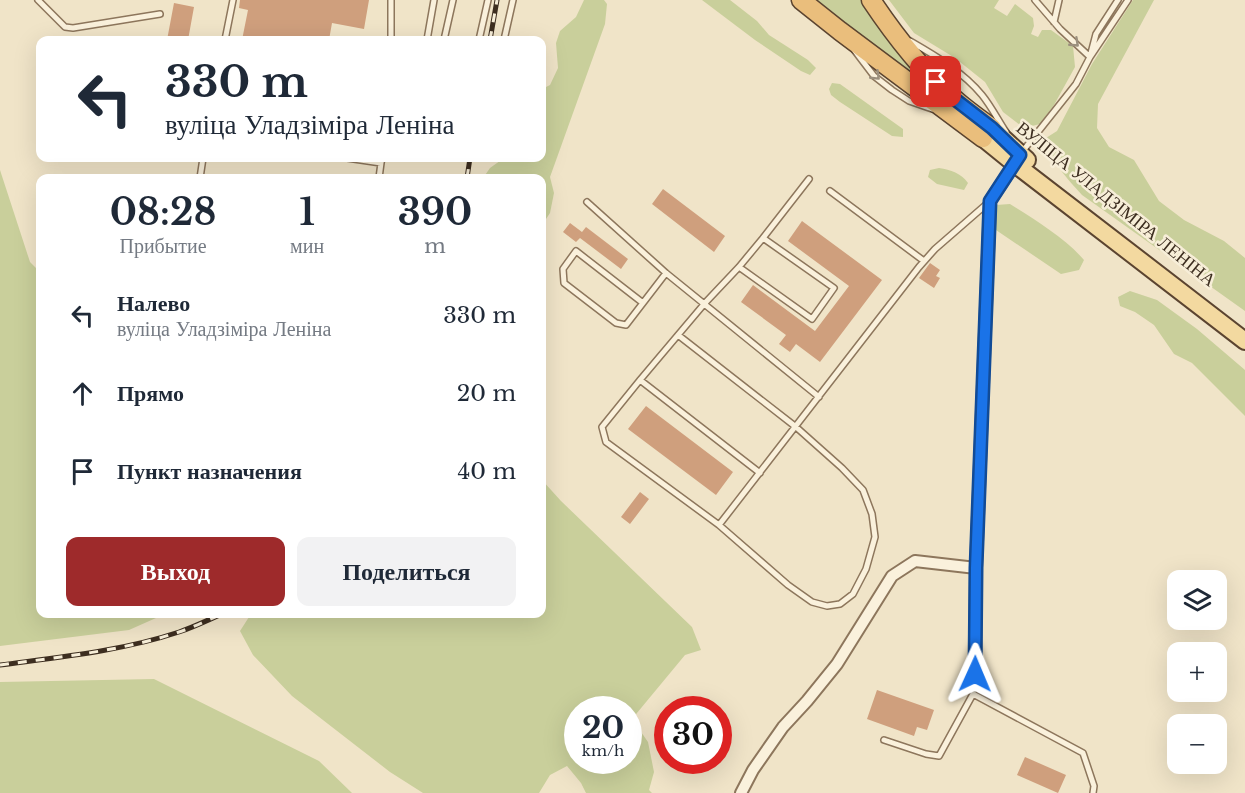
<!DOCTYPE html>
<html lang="ru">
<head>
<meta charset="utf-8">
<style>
  body { margin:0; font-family:"Libre Baskerville",serif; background:#f2f2f3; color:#1f2937; height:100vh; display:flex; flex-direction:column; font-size:22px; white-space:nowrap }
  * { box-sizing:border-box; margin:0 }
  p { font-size:20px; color:#747a83 }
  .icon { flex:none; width:33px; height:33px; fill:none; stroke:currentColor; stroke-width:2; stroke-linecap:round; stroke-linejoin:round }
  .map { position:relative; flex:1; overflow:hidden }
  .drawer { position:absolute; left:36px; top:174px; width:510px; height:444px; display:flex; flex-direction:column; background:#fff; border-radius:12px; box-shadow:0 6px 24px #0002 }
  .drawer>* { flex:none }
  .top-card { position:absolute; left:36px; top:36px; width:510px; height:126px; border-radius:12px; box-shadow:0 6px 24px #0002; background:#fff; color:#1f2937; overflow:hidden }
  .controls { position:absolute; left:1167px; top:570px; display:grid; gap:12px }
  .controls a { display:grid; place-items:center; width:60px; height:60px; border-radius:12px; background:#fff; box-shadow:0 6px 24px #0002; font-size:30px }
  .speed { position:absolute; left:564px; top:696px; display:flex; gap:12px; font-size:30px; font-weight:700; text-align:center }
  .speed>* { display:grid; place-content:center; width:78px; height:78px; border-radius:50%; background:#fff; box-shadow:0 6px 24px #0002; line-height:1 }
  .speed small { font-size:15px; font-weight:400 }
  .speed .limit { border:9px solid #d22; background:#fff; color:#111 }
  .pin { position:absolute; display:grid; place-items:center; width:51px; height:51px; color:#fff; margin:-26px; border-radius:12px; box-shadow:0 3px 9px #0006 }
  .me { position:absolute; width:66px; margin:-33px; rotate:1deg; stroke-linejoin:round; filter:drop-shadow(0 0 4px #0008) }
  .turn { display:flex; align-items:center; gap:21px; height:126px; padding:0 30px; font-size:27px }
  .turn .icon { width:78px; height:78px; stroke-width:2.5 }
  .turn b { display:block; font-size:42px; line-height:51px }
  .eta { display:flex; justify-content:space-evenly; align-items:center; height:102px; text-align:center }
  .eta b { font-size:36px; font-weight:800; line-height:42px }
  .action { display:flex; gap:12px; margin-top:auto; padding:12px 30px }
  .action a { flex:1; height:69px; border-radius:12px; background:#9e2a2b; color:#fff; font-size:24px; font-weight:800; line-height:69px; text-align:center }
  .action a+a { background:#f2f2f3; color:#1f2937 }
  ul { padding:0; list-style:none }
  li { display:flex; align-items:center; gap:18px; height:78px; padding:0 30px }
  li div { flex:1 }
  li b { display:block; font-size:22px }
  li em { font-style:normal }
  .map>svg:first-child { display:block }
</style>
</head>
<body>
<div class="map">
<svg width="1245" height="793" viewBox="0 0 1245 793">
  <rect width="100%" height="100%" fill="#f0e4c8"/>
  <path fill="#c9cf9b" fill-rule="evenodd" d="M584,0h20l3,4 -2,20 -55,153 4,16 -4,20 -8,12v-47h-59l7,-10 14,-10h38v-69l8,-4 8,-17 -2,-25 4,-12 16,-14z
    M702,0h28l27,21 12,14 39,25 8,8 -6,7 -9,-4 -46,-31z
    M813,0h49l69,90z
    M889,0h110l-5,8 13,8 8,-12 18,14 1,8 -3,8 7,3 4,-7h9l22,16 2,21 -21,38 -14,19 -16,4 -21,-16 -18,-30 -30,-24 -41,-25z
    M1133,0h21l-56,104 -1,24 12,19 25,13 25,41 25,19 40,21 21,17v53l-163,-116c-15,-17 -32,-34 -36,-57l11,-7 35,-67z
    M832,83l8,1 63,45v8l-11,-1 -52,-34 -9,-7 -2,-6z
    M939,168c12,2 22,5 29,15l-4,7 -27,-6 -9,-7 2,-7z
    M0,170l30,92 10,10v342h125l-36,16 -129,16z
    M1010,204c25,16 55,34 74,56l-5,10 -18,4 -65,-44 -5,-14 5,-11z
    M1130,291l27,9 40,29 48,41v46l-53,-53 -18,-9 -20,-29 -19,-13 -15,-6 -2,-9z
    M542,480l19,21 131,126 9,23 -16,5 -53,64 16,23 6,30 -5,18 3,3h-66l-5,-10 -14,-17 -17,9 -11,18h-116l-33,-21 -98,-76 -39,-41 -13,-24 9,-14 5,-3h288zM578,710h50v50h-50z
    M154,679l165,82 33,32h-352v-111z"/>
  <path fill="#cf9f7d" d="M240,0h129l-5,29 -32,-6 -3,17h-87l6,-30 -9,-2z
    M174,3l20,4 -6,33h-21z
    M663,189l62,47 -11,16 -62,-48z
    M802,221l80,59 -62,82 -24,-18 -6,8 -11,-8 7,-9 -45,-33 12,-17 62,46 34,-45 -61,-45z
    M570,223l12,9 4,-5 42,32 -7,10 -41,-31 -4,4 -13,-10z
    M930,263l10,7 -4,6 4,2 -6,10 -15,-10z
    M646,406l87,66 -17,23 -88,-66z
    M640,492l9,7 -19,25 -9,-7z
    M877,690l57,20 -7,20 -10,-3 -3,9 -47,-17z
    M1025,757l41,18 -8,18 -41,-18z"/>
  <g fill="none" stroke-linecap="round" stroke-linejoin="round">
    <defs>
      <path id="service" d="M38,0l27,27 8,1 87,-14
        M391,0v40
        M1035,0l25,29 30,28 38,-57
        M1054,22l5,-22
        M225,40l8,-40
        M427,40l7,-40
        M444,40l9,-40
        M479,40l9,-40
        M504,40l9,-40
        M910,41c26,15 53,31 72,54 9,11 16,25 24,37
        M855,51l19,25 18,14 17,11 23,8
        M1022,152l54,-68 14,-27 6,-23 22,-34
        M347,158l34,5 1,-5
        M200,178l3,-20
        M379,178l2,-15
        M809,179l-46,59 -24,29 -34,36 -65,77 -38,47 4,15 113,83 200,-258 16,-18 54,-47
        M830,191l94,70
        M587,202l79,71 153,124
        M739,267l73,52 22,-31 -71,-50
        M643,303l-67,-52 -13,18 1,14 52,40 10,2 40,-52
        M678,335l118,92 46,41 21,22 9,24 3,23 -9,32 -13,25 -13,10 -13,2 -15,-4 -24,-17 -69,-60
        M640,380l120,93
        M975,674l-2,20 110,59 11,33 -1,7
        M884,740l42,14 13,2 34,-62"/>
      <path id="minor" d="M975,674l1,-106 14,-367 27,-41
        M741,793l12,-23 30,-43 24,-26 30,-37 55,-88 23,-15 61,7"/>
      <path id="primary" d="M992,128l35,32
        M983,138l32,26 230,177"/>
      <path id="trunk" d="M801,0l39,31 143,107
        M871,0c22,33 51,70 80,96 13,12 27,22 41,32"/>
    </defs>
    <use href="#service" stroke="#8d765c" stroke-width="8"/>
    <use href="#minor" stroke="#8d765c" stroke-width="14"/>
    <use href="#primary" stroke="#5b4430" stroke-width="20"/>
    <use href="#trunk" stroke="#5b4430" stroke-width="21"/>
    <use href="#service" stroke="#faf1dc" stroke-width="5"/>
    <use href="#minor" stroke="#faf1dc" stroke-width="10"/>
    <use href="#primary" stroke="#f3d9a0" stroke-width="16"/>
    <use href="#trunk" stroke="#eabe7c" stroke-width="18"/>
    <defs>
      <path id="rail" d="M490,40l7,-40
        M467,178l3,-20
        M0,665c60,-8 122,-14 179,-33 15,-5 29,-12 43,-18"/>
    </defs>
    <use href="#rail" stroke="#3d2e20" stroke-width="5"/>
    <use href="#rail" stroke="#f7eed8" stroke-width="3" stroke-dasharray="9" stroke-linecap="butt"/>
  </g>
  <defs><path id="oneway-chevron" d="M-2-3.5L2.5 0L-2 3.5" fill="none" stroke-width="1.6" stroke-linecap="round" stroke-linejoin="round" transform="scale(1.5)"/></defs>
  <g stroke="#9c907e">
    <use href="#oneway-chevron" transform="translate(1075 43) rotate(43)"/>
    <use href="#oneway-chevron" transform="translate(876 76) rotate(44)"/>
  </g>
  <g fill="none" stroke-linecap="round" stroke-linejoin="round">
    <defs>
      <path id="route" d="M936,82l16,15 40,31 28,27 -30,46 -14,367 -1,106"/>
    </defs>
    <use href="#route" stroke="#114b97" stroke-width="15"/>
    <use href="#route" stroke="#1a73e8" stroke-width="10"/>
  </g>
  <g text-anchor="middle" stroke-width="5" stroke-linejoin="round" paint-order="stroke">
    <g font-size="18" fill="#3d2e20" stroke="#f7eed8">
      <text transform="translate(1116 204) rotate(39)" y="6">ВУЛІЦА УЛАДЗІМІРА ЛЕНІНА</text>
    </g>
  </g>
</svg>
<div class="controls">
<a><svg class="icon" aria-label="layers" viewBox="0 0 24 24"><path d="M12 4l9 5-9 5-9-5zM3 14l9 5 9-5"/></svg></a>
<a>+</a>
<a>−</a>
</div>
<div class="speed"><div>20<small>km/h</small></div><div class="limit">30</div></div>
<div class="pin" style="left:936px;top:82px;background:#d93025"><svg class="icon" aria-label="arrive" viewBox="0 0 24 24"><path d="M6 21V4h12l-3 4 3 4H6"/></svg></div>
<svg class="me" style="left:975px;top:674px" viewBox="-20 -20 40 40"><path d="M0-17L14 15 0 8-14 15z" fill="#1a73e8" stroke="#fff" stroke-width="4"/></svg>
<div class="top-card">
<div class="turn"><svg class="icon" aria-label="left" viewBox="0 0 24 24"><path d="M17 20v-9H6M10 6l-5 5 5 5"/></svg><div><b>330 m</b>вуліца Уладзіміра Леніна</div></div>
</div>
<section class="drawer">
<div class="eta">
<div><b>08:28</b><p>Прибытие</p></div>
<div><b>1</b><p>мин</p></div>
<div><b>390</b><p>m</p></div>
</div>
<ul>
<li><svg class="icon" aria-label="left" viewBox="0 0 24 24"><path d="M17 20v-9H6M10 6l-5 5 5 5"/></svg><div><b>Налево</b><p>вуліца Уладзіміра Леніна</p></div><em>330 m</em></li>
<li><svg class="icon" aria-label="ahead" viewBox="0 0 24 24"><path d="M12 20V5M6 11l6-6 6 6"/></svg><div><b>Прямо</b></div><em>20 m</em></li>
<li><svg class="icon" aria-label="arrive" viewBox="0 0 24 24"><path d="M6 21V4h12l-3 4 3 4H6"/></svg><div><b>Пункт назначения</b></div><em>40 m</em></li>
</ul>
<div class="action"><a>Выход</a><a>Поделиться</a></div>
</section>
</div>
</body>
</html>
